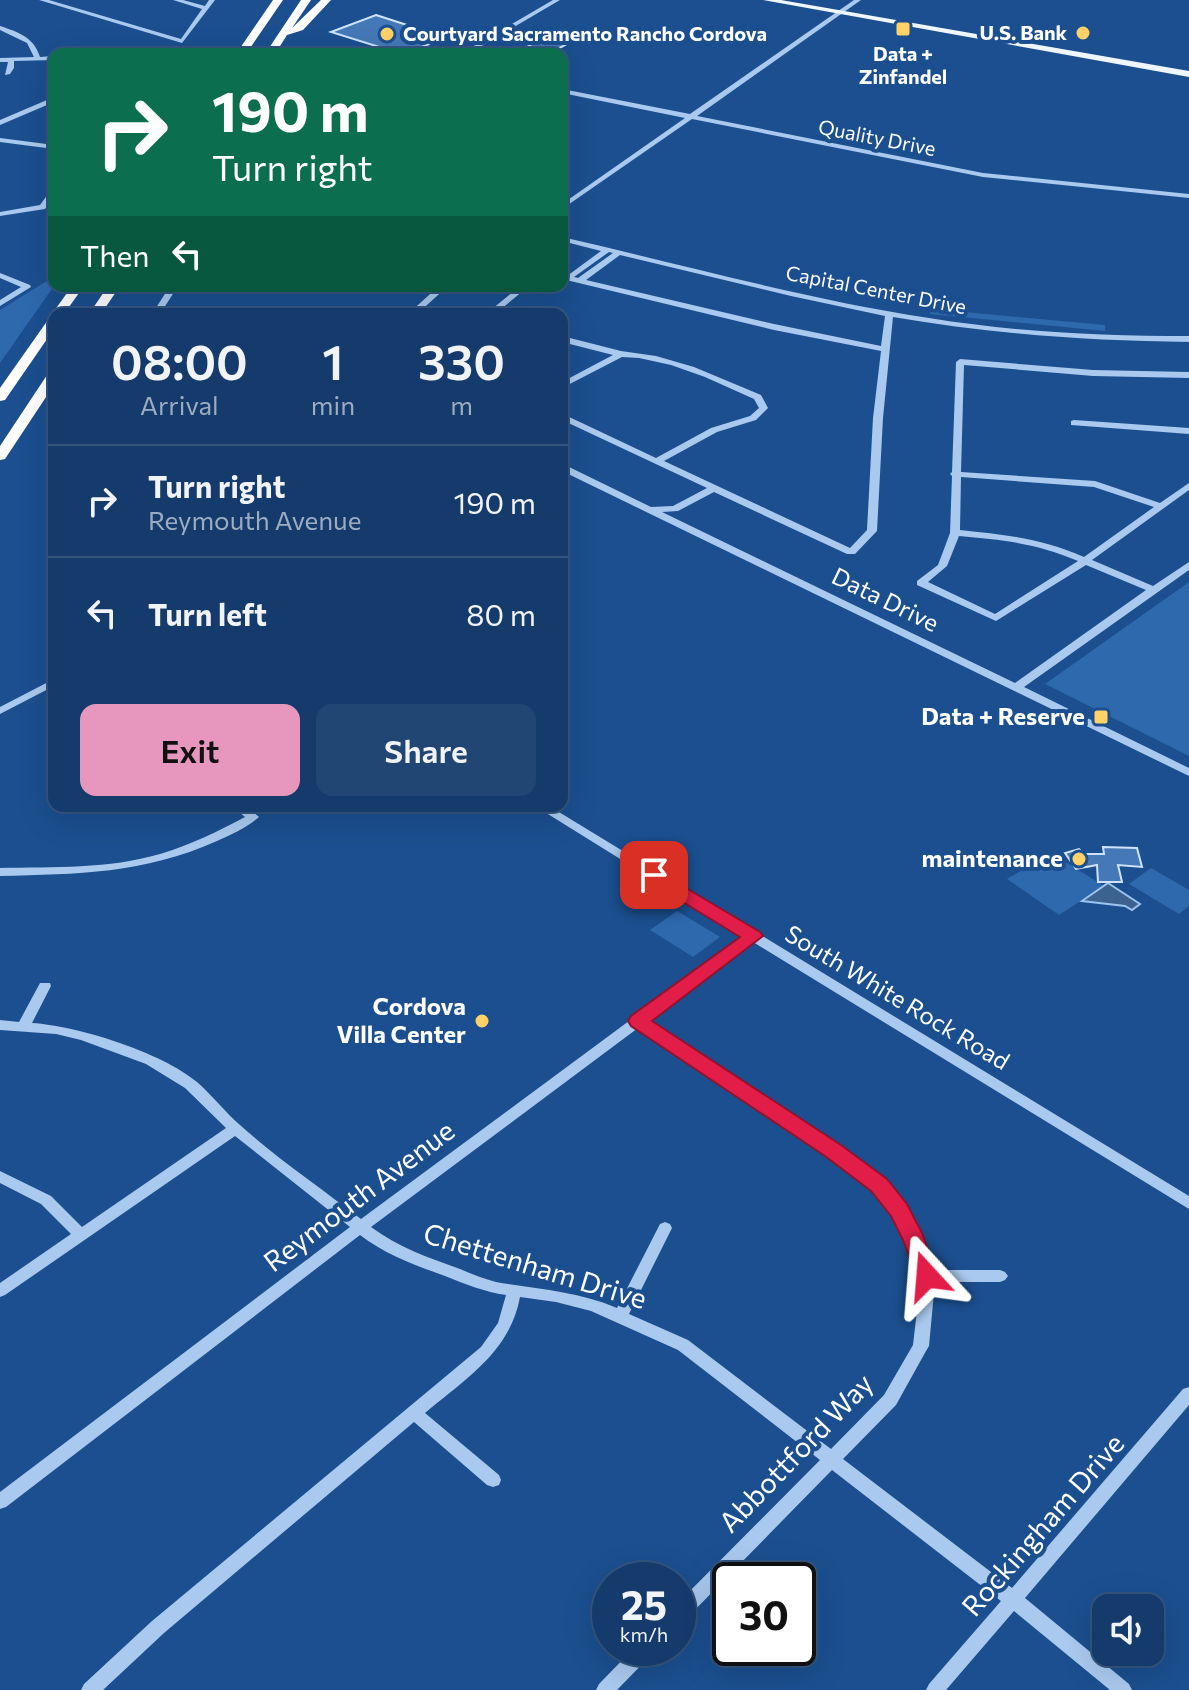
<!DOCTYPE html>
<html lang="en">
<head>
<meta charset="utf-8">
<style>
  body { margin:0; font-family:Commissioner,sans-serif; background:#214673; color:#f1f3f6; height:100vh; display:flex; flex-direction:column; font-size:30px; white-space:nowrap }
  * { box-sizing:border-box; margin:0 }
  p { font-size:26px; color:#9dadc1 }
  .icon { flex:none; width:44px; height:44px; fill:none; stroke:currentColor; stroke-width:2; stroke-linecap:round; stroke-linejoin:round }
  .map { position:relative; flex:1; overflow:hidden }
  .sheet { position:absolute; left:48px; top:308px; width:520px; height:504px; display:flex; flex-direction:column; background:#143b6b; border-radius:16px; box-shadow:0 8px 32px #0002,0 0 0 2px #33557e }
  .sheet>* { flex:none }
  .hud { position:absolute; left:48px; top:48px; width:520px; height:244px; border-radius:16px; box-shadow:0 8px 32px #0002,0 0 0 2px #33557e; background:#0b6e4f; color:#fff; overflow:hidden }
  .tools { position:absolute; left:1092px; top:1594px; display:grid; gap:16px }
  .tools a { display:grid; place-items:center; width:72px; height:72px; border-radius:16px; background:#143b6b; box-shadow:0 8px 32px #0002,0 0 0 2px #33557e; font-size:40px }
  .speed { position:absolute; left:592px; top:1562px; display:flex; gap:16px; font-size:40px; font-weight:700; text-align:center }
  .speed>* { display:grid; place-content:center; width:104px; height:104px; border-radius:50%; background:#143b6b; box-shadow:0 8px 32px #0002,0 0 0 2px #33557e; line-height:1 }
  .speed small { font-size:20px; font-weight:400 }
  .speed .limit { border:4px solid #111; border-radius:12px; background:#fff; color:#111 }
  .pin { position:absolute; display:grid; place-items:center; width:68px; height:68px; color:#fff; margin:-34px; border-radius:16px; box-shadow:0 4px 12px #0006 }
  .me { position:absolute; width:88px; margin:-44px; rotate:341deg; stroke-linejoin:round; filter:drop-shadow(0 0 6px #0008) }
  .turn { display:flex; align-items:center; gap:28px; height:168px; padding:0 32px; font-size:36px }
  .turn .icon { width:104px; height:104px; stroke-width:2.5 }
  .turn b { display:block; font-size:56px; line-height:68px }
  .then { display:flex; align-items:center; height:76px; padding:0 32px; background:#0003; gap:16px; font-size:30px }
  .eta { display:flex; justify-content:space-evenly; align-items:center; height:136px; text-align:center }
  .eta b { font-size:48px; font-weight:600; line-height:56px }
  .cta { display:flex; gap:16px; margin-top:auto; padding:16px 32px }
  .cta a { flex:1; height:92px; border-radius:16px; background:#e797bd; color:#111; font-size:32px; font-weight:600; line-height:92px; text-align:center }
  .cta a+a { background:#214673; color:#f1f3f6 }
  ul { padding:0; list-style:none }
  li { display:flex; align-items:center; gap:24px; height:112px; padding:0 32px; border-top:2px solid #33557e }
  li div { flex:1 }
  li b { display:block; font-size:30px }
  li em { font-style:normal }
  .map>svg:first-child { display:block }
</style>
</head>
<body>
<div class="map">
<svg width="1189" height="1690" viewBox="0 0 1189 1690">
  <rect width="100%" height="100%" fill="#1b4f8f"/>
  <path fill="#2e69ad" d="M50,279l4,7 -54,77v-53z
    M932,309l173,16v6l-175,-17z
    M1189,582v174l-144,-72z
    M1051,853l53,33 -45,29 -52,-36z
    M1151,868l38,22v16l-10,8 -50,-30z
    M677,911l43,26 -27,20 -43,-27z"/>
  <path fill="#3c6290" stroke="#9cc4f0" stroke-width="2" d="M1108,883l32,21 -8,6 -7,-4 -43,-5z"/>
  <path fill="#4478b7" stroke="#cfe3fa" stroke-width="2" d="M376,15l59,19h-2l7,6 -29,11h-19l-61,-19z
    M551,33l27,5 -22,12 -9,-2 -10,6h-22z
    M1103,847l34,1 5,19 -24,-2 4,17h-24l-1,-17 -21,4 -11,-16 14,-4 5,5h20z"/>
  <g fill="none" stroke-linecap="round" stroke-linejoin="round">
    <path fill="#a9c9ee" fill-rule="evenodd" d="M39,0h10l132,39 21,-30 -29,-9h10l22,6 4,-6h6l-33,43z
      M553,0h7l-92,54h-8z
      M854,0h7l-164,116 286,57 206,21v4l-206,-21 -291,-58 -130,90v-5l123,-86 -123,-25v-4l128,25z
      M0,26c18,6 34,11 40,31l14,-1v4l-40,1v7l-4,6 -5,1 3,-13h-8v-4l34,-1 -7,-14 -27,-13z
      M54,97v5l-54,23v-5z
      M0,138l54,7v4l-54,-7z
      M51,190h3v7l-9,12 -45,7v-4l40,-7z
      M562,237c122,28 243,62 367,81 86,14 173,18 260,18v6c-100,-1 -198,-8 -296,-25l-10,101 -6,113 -22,23h-8l-133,-62 -36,19 -16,1 353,171 131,-93 -60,-25 -90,56 -79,-36v-4l21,-16 12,-32 2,-57 -2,-2 2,-2 4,-110 4,-3 133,11 96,2v6l-96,-2 -129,-11 -3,107 134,9 65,22 29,-20v7l-97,70 61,26 36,-24v8l-165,117 165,81v8l-627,-305v-7l3,1 86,42 22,-1 34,-18 -145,-68v-6l3,1 91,43 55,-30 39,-12 9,-8 -5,-9 -49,-22 -34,-12 -32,-7 -17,-1 -60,31v-6l51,-27 -51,-13v-6l59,15 35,5 38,11 67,28 7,13 -12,12 -39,12 -53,29 186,87 17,-18 6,-112 8,-67 -107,-21 -212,-51v-4l5,1 34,-25 -39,-10zM609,252l4,1 -35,25 -4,-1zM620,255l171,41 94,20 -4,30 -107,-22 -188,-44zM961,477l133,10 60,20 -70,50c-43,-19 -78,-22 -124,-27zM959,536c44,4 77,7 119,25l-83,53 -67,-32 19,-16z
      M0,273l30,12 1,2 -31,19v-6l21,-13 -21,-9z
      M170,286h8l-18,28h-8z
      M439,286h9l-31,28h-9z
      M520,286h9l-34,28h-9z
      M1074,420l115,8v6l-118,-9v-4z
      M54,679v7l-54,28v-7z
      M232,806h14l13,11c-11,10 -28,18 -42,24 -74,33 -139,33 -217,35v-8c53,-1 109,1 160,-14 30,-9 57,-22 85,-37z
      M535,806h14l640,390v13l-436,-267 -105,79 190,125 46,35 22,29 15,29 10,31h69l5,2 3,4 -3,4 -5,2h-65l-6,64 -3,5 -30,54 -53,54 169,129 171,-199 6,-2v18l-164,193 104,86 3,6h-22l-96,-79 -68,79h-20l3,-6 72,-83 -169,-131 -148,151 -6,2v-20l142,-143 -142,-110 -87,-39 -35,-9 -36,-5c-10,55 -55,82 -95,116l74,62 2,5 -2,5 -6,2 -6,-2 -73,-63 -250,211 -61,57h-22l3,-6 68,-63 329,-274 17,-24 8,-28c-21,-3 -41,-11 -61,-19 -30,-11 -59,-21 -85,-41l-354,272 -6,2v-17l350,-265 -115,-91 -230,159 -5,2v-14l71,-49 -30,-30 -41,-21v-12l51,25 31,31 144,-99 -41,-40 -39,-24 -65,-24 -25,-6 -56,-4v-10l19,2 21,-39h10l1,3 -19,37c46,3 129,29 165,59 15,13 28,30 43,43 38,34 81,63 121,94l383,-283zM638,1028l190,126 46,35 20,25 13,25 13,45 -7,61 -29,50 -53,54 -143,-109 -59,-26 43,-86 -2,-4 -5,-2 -5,2 -43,84c-39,-17 -80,-19 -121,-26 -12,-3 -24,-8 -36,-13 -31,-11 -62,-22 -89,-42z
      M634,1648h21l-3,6 -35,36h-21l3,-6z"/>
    <path fill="#f0f6ff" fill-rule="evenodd" d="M763,0h18l408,71v6z"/>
    <path fill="#fff" fill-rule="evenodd" d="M273,0h10l-37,54h-10z
      M301,0h10l-19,28 29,-28h10l-28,30 -16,5 -12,19h-10z
      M72,286h12l-20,28h-10v15l-49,71 -5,1v-13l50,-71 3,-1 -1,-2z
      M108,286h12l-19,28h-12z
      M54,371v14l-49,74 -5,1v-14l49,-74z"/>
  </g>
  <path fill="#e11d48" stroke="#92132f" stroke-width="2" d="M654,869l106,63 3,4 -111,85 189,124 46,34 20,25 15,29 16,43 -3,6 -8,3 -8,-3 -16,-42 -12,-24 -20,-25 -46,-35 -194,-130 -3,-5 3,-5 109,-79 -93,-57 -2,-5z"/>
  <g fill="#ffd166" stroke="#1b4f8f" stroke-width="3">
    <rect x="895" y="21" width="16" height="16" rx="4"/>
    <circle cx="1083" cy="33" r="8"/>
    <circle cx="387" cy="34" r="8"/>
    <rect x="1093" y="709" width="16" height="16" rx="4"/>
    <circle cx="1079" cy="859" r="8"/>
    <circle cx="482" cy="1021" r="8"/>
  </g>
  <g text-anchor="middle" stroke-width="8" stroke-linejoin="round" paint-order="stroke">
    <g font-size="20" font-weight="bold" fill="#fff" stroke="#1b4f8f" text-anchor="end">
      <text x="1067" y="40">U.S. Bank</text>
      <text x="403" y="41" text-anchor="start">Courtyard Sacramento Rancho Cordova</text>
      <text x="903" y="61" text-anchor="middle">Data +<tspan x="903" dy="23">Zinfandel</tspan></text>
    </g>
    <g font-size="20" fill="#fff" stroke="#1b4f8f">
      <text transform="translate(877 138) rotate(11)" y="7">Quality Drive</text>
      <text transform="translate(876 290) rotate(11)" y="7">Capital Center Drive</text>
    </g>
    <g font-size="24" fill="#fff" stroke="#1b4f8f">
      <text transform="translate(885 600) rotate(26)" y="8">Data Drive</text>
      <text transform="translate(897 998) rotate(31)" y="8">South White Rock Road</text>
    </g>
    <g font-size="24" font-weight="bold" fill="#fff" stroke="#1b4f8f" text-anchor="end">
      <text x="1085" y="725">Data + Reserve</text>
      <text x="1063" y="867">maintenance</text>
      <text x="466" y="1015">Cordova<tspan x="466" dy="28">Villa Center</tspan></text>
    </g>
    <g font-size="28" fill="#fff" stroke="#1b4f8f">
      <text transform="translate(359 1196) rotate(-37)" y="10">Reymouth Avenue</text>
      <text transform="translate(535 1266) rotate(17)" y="10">Chettenham Drive</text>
      <text transform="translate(796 1453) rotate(-46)" y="10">Abbottford Way</text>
      <text transform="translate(1043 1525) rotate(-49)" y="10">Rockingham Drive</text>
    </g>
  </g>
</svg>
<div class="tools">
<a><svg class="icon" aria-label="sound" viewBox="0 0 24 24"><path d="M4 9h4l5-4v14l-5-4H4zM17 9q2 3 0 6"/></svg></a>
</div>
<div class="speed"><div>25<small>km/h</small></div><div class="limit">30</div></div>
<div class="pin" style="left:654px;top:875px;background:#d93025"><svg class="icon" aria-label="arrive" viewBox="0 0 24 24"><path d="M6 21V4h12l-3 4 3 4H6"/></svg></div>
<svg class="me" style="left:927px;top:1276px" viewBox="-20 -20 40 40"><path d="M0-17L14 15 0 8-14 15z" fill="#e11d48" stroke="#fff" stroke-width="4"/></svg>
<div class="hud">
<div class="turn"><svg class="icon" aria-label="right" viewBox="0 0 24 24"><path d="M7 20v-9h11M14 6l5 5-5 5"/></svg><div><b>190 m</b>Turn right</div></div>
<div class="then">Then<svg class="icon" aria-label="left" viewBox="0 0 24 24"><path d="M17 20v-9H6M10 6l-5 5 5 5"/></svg></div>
</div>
<section class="sheet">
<div class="eta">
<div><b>08:00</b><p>Arrival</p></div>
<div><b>1</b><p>min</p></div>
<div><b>330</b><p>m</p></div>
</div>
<ul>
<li><svg class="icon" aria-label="right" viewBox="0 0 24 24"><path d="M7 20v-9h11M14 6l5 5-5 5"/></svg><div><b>Turn right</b><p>Reymouth Avenue</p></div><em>190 m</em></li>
<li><svg class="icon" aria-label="left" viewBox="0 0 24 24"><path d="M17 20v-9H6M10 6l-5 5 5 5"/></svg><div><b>Turn left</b></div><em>80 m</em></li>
</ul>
<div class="cta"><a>Exit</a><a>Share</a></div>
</section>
</div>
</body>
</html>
